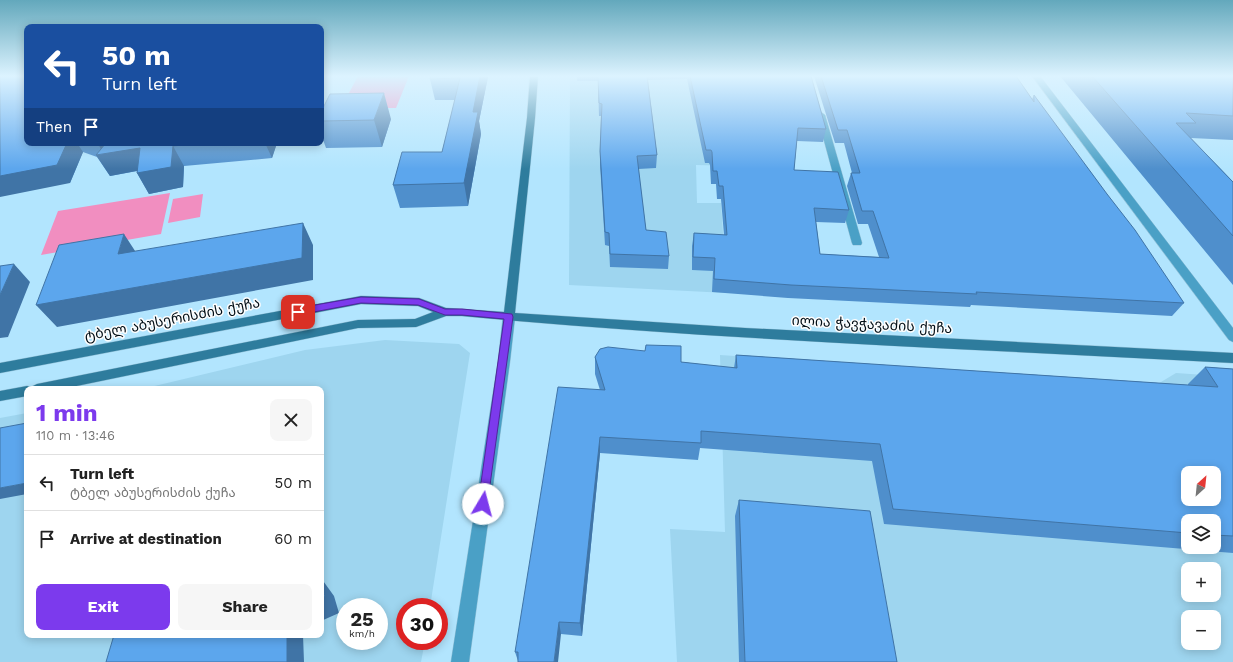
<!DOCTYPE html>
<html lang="en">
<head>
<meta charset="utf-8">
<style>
  body { margin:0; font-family:"Work Sans","Noto Sans Georgian",sans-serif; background:#f6f6f6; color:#222; height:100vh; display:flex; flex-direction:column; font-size:15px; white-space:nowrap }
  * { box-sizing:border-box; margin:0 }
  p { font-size:13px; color:#767676 }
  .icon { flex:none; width:22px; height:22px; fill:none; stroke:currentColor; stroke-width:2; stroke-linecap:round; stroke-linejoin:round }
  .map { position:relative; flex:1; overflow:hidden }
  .side { position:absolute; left:24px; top:386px; width:300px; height:252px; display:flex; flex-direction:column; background:#fff; border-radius:8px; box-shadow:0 2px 10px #0003 }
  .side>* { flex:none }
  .hud { position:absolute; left:24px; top:24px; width:300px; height:122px; border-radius:8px; box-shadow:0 2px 10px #0003; background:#1a4fa0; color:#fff; overflow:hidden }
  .needle { width:26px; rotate:27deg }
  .buttons { position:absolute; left:1181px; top:466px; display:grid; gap:8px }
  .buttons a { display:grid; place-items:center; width:40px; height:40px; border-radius:8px; background:#fff; box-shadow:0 2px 10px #0003; font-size:20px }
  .speed { position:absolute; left:336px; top:598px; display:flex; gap:8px; font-size:20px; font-weight:700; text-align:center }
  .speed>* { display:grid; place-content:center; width:52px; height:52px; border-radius:50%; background:#fff; box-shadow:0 2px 10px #0003; line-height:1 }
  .speed small { font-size:10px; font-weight:400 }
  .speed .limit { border:6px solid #d22; background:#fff; color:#111 }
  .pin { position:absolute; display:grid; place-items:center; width:34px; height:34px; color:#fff; margin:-17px; border-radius:8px; box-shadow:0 2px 6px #0006 }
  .me { position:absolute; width:44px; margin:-22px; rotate:8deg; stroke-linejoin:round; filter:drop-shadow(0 0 3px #0008) }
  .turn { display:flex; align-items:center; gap:14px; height:84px; padding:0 12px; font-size:18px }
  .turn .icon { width:52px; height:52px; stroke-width:2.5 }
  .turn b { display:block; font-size:28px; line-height:34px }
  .then { display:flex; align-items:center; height:38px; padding:0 12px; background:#0003; gap:8px; font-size:15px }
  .round { display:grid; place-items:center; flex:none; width:42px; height:42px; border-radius:8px; background:#f6f6f6 }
  .head { display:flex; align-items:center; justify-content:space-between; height:68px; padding:0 12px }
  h1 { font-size:24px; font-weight:700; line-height:30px; color:#7c3aed }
  .cta { display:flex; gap:8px; margin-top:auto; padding:8px 12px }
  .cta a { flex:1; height:46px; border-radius:8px; background:#7c3aed; color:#fff; font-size:16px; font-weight:700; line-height:46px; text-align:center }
  .cta a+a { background:#f6f6f6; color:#222 }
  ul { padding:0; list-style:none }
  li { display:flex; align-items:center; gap:12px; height:56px; padding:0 12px; border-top:1px solid #e0e0e0 }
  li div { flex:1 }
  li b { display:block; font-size:15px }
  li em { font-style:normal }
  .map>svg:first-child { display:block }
</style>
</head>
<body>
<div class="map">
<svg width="1233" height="662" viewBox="0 0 1233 662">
  <rect width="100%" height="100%" fill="#b2e5fe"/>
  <path fill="#9ed5ef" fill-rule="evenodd" d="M570,76h154l11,90 -39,-1 1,38h24l6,90 -158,-8z
    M385,340l74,4 11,9 -40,254h-25v34h20l-4,21h-421v-244l27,-5v222h294v-246h-179l163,-39zM345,607h34v34h-34z
    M720,355l436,30 20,-12 57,4v285h-556l-7,-133 55,3zM1188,473h26v26h-26zM1188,521h26v26h-26zM1188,569h26v26h-26zM1188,617h26v26h-26z"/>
  <path fill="#f18ec0" d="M358,76h51l-13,32h-55z
    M170,193l-9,41 -120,21 17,-44z
    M203,194l-3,23 -32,6 5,-24z"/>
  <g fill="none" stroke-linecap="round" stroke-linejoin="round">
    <defs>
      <path id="street" d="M1032,76h8l193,252v14l-4,-2z
        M821,112l4,3 37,128 -1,2h-8l-1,-2 -35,-128z
        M509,313l4,1 2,3 -5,44 -41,301h-18l47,-301 5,-44 2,-3z"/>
      <path id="secondary" d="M530,76h8l-3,42 -20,195 230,15 488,25v10c-257,-14 -515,-23 -771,-47h-16l-30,11 -58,1 -296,61h-35v7l-27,5v-10l27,-5 4,1 6,-3 321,-64 57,-1 18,-7 -15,-6 -57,-2 -361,69v-10l361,-67 58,2 27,10 58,4 23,-194z"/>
    </defs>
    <use href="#street" stroke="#96c3d9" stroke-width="1"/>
    <use href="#secondary" stroke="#96c3d9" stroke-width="1"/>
    <use href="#street" fill="#4aa0c6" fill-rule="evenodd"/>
    <use href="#secondary" fill="#2e7c9d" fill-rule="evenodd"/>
  </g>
  <path fill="#4f8fcc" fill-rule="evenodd" d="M577,76h234l15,53 -3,13 -26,-1 -3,29 55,40 -4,13 -29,-1 4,32 59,3 -11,-33h-10l-11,-38 4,-13h1l-8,-30h-9l-21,-67h202l16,23 2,-4 150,208 -12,13 -201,-11 -1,2 -182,-9 -76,-6 1,-21 -21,-1v-24l2,-13 30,2 -3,-36h-4l-1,-15h-5l-1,-19 -1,-2h-4l-18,-84 -39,1 9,75 -1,13 -18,1 8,61 23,26 -1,13 -58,-2 -1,-21 -4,-1 -5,-81v-13l1,-35h-2l-1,-35h-21z
    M1060,76h173v64l-42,-2 42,44v103z
    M488,77l-9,44 2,13 -13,72 -68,2 -7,-23 49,-33 13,-52h-20l-5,-21z
    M321,112l70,7 -9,28 -56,1 -5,-14z
    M27,143h250l-5,15 -88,8 -1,21 -34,7 -12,-21v-2l-27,5 -13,-19 -14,-5 -13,31z
    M736,355l452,30v-1l17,-17 28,2v184l-349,-29 -12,-63 -172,-13 -2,12 -98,-7 -18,183 -21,-2 -43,27 -3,-9 85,-262 -5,-16v-17l86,5 53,6zM1188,521h26v26h-26z
    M739,500l158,162h-158l-4,-146z"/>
  <path fill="#4074a6" d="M480,76h8v1l-9,44 2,13 -13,72 -4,-23 9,-71z
    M384,93l7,26 -9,28 -8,-27z
    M67,143h10l6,9 -13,31 -70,14v-21z
    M98,143h16l26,5 12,20 -42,8 -14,-21 8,-1 -6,-10z
    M265,143h12l-5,15z
    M173,146l11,20 -1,21 -34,7 -12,-21z
    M303,223l10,22v35l-256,47 -21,-22z
    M124,234l15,23 -21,-3z
    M14,264l16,18 -22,55 -8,1v-43z
    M600,437v16l-18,183 -2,-13z
    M27,483v11l-27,5v-11z
    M321,578l13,18 5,17 -18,8z
    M559,622l2,12 -3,28h-4z
    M287,635h16l1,27h-17z"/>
  <path fill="#5ca6ed" stroke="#4074a6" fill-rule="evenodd" d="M0,76h27v67h40l-10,22 -57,11z
    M431,76h49l-7,36h5l-14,71 -71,2 9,-33h40l18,-74 -30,1z
    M598,76h49l10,79 -20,1 9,74 20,2 3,24 -59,-2 -1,-21 -4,-1 -5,-81 2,-47 -3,-1z
    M690,76h121l15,53 -28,-1 -4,42 44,2 11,38 -35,-2 6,46 69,4 -16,-47h-11l-11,-38h9l-13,-43h-9l-17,-54h195l18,26v-7l73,99 28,36 49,73 -208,-11 1,2 -186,-9 -77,-6 1,-21 -22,-1 1,-24 33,2 -4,-49h-4l-2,-15h-4l-1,-19 -1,-2h-5z
    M1092,76h141v40l-47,-3 10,10h-20l57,59v54z
    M384,93l-10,27 -53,1v-9l9,-18z
    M106,143h100l-33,3 -2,21 -34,6 3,-25 -44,7z
    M303,223l-1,35 -266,47 23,-60 65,-11 -6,20z
    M14,264l-14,31v-29z
    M646,345l35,1v16l56,6 -1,-13 482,32 -13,-20 28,2v167l-19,-1v-14h-26v12l-295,-24 -13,-65 -179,-13v12l-101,-6 -20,186 -21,-1 -5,40h-36v-10h-3l43,-265 47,3 -10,-33 5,-8 8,-2 37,4zM1188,473h26v26h-26z
    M27,423v60l-27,5v-60z
    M739,500l131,11 27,151h-152z
    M321,583l4,13 -4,2z
    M114,635h173v27h-181z"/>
  <linearGradient id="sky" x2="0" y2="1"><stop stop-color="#63a8bc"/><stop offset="0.45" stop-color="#dcf3ff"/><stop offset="1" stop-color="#dcf3ff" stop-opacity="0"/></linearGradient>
  <rect width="1233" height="169" fill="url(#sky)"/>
  <path fill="#7c3aed" stroke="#51269a" d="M361,297l58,2 26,10h17l50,5 1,3 -26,190 -4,2 -4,-2 -1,-3 26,-185 -42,-4h-17l-27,-10 -57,-2 -63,12 -4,-3 4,-4z"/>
  <g text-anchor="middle" stroke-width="3" stroke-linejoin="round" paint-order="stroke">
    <g font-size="14" fill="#000e16" stroke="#fdfdfd">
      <text transform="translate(172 319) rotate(-11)" y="5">ტბელ აბუსერისძის ქუჩა</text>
      <text transform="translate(872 324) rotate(3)" y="5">ილია ჭავჭავაძის ქუჩა</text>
    </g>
  </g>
</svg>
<div class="buttons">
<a><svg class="needle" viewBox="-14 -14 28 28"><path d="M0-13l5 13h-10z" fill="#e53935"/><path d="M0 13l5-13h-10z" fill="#767676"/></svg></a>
<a><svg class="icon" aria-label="layers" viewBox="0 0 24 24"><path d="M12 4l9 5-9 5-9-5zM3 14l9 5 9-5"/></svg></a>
<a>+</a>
<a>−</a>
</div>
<div class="speed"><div>25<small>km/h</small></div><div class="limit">30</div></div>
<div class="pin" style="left:298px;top:312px;background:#d93025"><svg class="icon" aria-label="arrive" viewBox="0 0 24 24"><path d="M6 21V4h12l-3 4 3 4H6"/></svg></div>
<svg class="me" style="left:483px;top:504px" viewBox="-20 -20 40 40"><circle r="19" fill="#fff"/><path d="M0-13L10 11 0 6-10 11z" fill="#7c3aed"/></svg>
<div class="hud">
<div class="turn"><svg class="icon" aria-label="left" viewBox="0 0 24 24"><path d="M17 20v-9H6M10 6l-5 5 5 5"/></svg><div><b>50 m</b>Turn left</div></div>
<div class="then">Then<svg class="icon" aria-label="arrive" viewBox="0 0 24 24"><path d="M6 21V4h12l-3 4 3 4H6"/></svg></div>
</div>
<section class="side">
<div class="head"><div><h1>1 min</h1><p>110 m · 13:46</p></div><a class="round"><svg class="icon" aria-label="close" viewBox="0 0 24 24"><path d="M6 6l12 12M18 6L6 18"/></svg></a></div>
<ul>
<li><svg class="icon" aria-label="left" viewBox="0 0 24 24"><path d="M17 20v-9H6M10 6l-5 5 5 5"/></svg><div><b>Turn left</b><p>ტბელ აბუსერისძის ქუჩა</p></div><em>50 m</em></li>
<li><svg class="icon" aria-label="arrive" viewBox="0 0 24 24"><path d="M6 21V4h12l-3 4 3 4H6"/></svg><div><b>Arrive at destination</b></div><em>60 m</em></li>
</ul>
<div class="cta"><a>Exit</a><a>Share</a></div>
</section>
</div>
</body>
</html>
